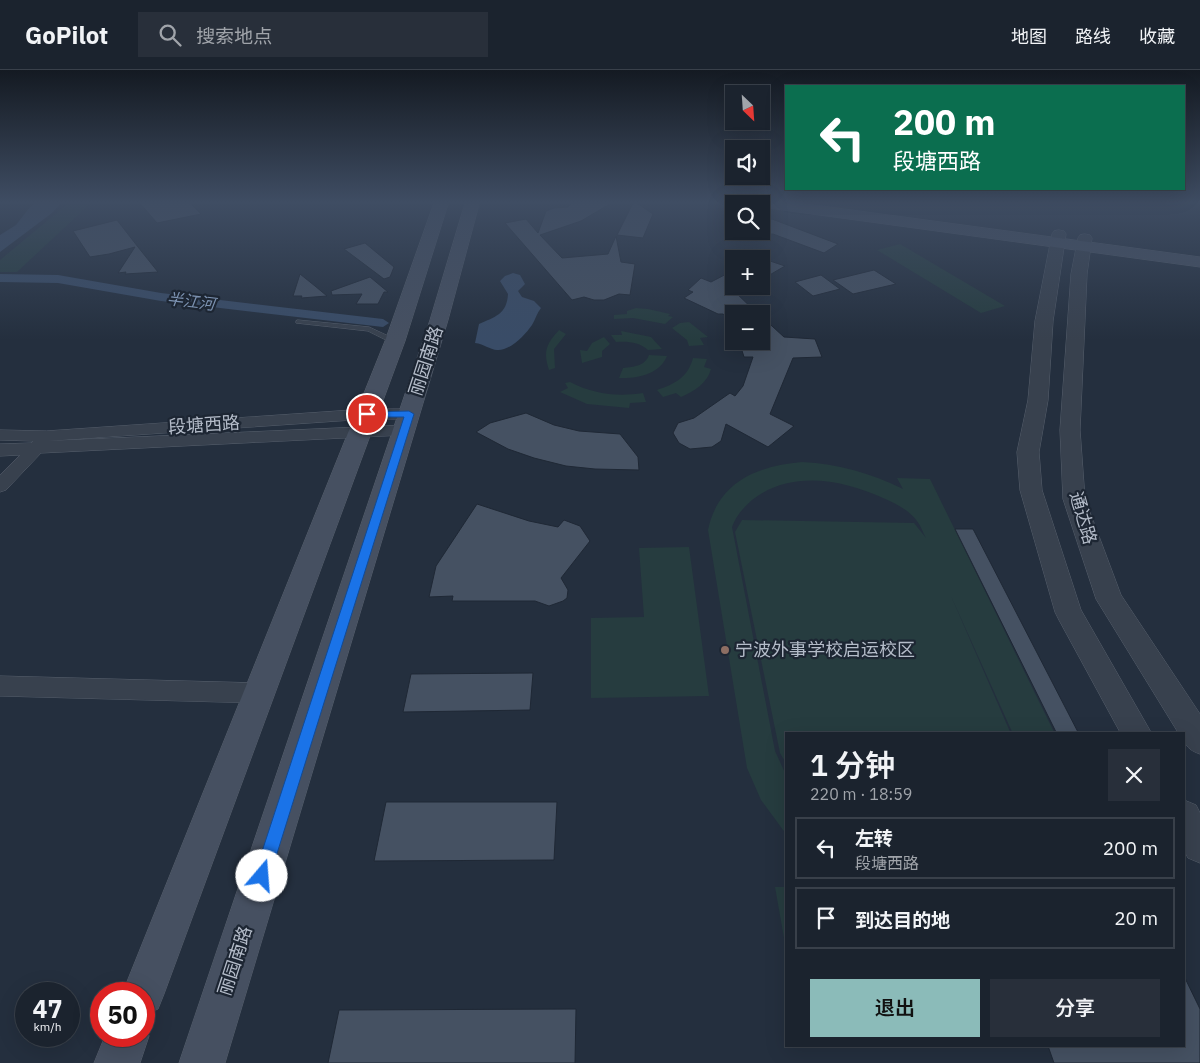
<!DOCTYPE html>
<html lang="zh">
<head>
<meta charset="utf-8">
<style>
  body { margin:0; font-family:"IBM Plex Sans","Noto Sans SC",sans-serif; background:#282f3a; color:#f1f3f6; height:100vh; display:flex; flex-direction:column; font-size:19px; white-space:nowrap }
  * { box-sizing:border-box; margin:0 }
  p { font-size:16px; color:#a0a4aa }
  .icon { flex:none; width:28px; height:28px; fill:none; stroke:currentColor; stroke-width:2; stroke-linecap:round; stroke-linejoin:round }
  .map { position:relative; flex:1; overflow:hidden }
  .panel { position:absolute; left:785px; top:662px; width:400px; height:315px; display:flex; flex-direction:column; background:#1b232e; border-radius:0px; box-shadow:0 5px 20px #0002,0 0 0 1px #39404a }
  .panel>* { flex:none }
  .banner { position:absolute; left:785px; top:15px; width:400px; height:105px; border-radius:0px; box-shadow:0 5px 20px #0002,0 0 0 1px #39404a; background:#0b6e4f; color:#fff; overflow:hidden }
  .needle { width:32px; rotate:155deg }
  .buttons { position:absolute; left:725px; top:15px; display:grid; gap:10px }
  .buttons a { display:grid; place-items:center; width:45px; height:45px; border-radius:0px; background:#1b232e; box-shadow:0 5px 20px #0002,0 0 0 1px #39404a; font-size:25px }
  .speed { position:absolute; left:15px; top:912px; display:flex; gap:10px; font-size:25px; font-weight:700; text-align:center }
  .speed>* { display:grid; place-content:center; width:65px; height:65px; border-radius:50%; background:#1b232e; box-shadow:0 5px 20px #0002,0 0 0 1px #39404a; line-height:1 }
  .speed small { font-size:12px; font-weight:400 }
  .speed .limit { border:8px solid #d22; background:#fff; color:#111 }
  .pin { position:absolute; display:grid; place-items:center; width:42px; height:42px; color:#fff; margin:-21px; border:2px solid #fff; border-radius:50%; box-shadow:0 1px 5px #0007 }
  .me { position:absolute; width:55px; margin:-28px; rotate:18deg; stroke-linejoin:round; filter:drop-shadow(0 0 4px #0008) }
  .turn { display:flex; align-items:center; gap:18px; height:105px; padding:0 25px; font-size:22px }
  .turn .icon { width:65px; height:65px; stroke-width:2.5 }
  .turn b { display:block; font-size:35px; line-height:42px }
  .round { display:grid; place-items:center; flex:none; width:52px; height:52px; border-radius:0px; background:#282f3a }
  .summary { display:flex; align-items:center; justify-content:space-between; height:85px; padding:0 25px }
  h1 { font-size:30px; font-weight:600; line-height:38px }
  .cta { display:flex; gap:10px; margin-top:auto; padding:10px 25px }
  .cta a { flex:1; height:58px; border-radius:0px; background:#8bbbb9; color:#111; font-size:20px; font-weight:600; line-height:58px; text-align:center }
  .cta a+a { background:#282f3a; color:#f1f3f6 }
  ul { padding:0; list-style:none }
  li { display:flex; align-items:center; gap:15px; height:62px; margin:0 10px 8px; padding:0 15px; border:2px solid #39404a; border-radius:0px }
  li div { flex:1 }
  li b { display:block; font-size:19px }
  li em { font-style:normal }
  header { display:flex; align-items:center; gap:30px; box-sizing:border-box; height:70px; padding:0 25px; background:#1b232e; border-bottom:1px solid #39404a }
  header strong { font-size:24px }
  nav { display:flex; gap:28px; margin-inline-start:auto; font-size:18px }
  .search { width:350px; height:45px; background:#282f3a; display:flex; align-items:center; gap:12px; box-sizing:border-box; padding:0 18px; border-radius:0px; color:#a0a4aa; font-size:19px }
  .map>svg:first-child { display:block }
</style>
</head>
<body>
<header>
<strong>GoPilot</strong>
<div class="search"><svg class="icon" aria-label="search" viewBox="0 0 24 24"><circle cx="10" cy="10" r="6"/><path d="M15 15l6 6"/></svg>搜索地点</div>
<nav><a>地图</a><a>路线</a><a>收藏</a></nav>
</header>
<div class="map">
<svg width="1200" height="993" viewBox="0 0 1200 993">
  <rect width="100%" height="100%" fill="#242f3e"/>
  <path fill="#263c3f" d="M71,131h22l-76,71h-17v-12z
    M900,174l105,62 -24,7 -104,-63z
    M636,238l12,1 22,5 -2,2 5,1 -8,7 -32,-6 -19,1v-4l13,-1v-3z
    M689,252l19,15 -8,1 4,7 -15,1 -2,-6 -15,-12 8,-5z
    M559,260l7,4 -12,15 1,19 -6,2c-6,-18 -3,-26 10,-40z
    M621,261l30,6 11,12 -14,1c-9,-8 -20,-9 -32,-8l-5,-7h11z
    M604,267l6,7 -8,7v6l-20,6 -2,-13 7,1 5,-8z
    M649,285l18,1c-7,18 -30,23 -48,22l4,-10c11,-1 22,-2 26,-13z
    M693,288l14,1 -3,8 7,2c-4,15 -17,22 -30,28l-5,-4 -13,4 -6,-7c18,-6 31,-13 36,-32z
    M570,312c23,12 47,15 73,11l3,9 -16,1 -1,5 -42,-4 -27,-12 8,-4 -3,-5z
    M802,392c37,2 68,11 101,27l-6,-11 33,1 125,255h-42l-62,-138 60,138h-225v29l-6,-10 -45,-221 7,-12 172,3 12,15c-3,-5 -5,-12 -9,-17 -8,-11 -22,-18 -34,-23 -42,-19 -93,-28 -131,2 -9,8 -16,16 -20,27l43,224 11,24v59l-25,-34 -14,-32 -39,-238c10,-48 49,-64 94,-68z
    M689,477l20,149 -118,2v-80l53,-1 -5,-69z
    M775,817h11v62z"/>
  <path fill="#394c67" d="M39,131h24l-11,12 -52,39v-17l16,-10 14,-18z
    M513,203l7,2 5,9 -7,7 4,6 12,4 7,7c-4,5 -6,12 -9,17 -7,10 -22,26 -35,25 -6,0 -13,-6 -22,-7l4,-19c16,-7 28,-10 29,-30l-8,-13 5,-5z"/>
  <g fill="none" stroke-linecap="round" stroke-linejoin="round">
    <path fill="#394c67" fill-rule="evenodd" d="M0,204l58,1 103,18 222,26 6,4 -6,4 -222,-26 -103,-18 -58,-1z"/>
  </g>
  <path fill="#455162" stroke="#1f2835" d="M138,131h50l13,13 -44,9z
    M573,131h42l-34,20 -41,14 22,23 46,-4 8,-18 5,26 14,2 -5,31 -11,-1 -15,6h-10l-10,-3 -12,3 -67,-77 21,-4 12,14 8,-22 8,-3 14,-1z
    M634,131l19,13 -10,24 -26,-3z
    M772,149l66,25 -14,9 -51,-19 -12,1v-13z
    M117,150l21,27 20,25 -33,2 1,-2 -8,1 17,-26 -26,7 -19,3 -17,-26z
    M365,173l29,24 -4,10 -6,2 -40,-30z
    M761,188l24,8 -24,14z
    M734,200v21l24,23h-24v8l-11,-8h-5l-34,-16 9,-6 -5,-2 13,-12 10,4z
    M874,200l22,14 -43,10 -20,-14z
    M300,204l15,12 12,10 -26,2 1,-2h-9z
    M821,205l19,14 -27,7 -18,-14z
    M370,207l18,15h-4l-6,12h-22l6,-10 -30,1 -1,-4z
    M761,246l23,21 31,2 7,18 -29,1 -23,56 24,12 -26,21 -42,-23 -5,17 -9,6 -22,2 -11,-6 -6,-10 5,-10 16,-5 36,-25 5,3 8,-10 10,-29h-9l-5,-16h22z
    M526,343l28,12 25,6 41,3 18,23 1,13 -44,-1 -29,-3 -32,-8 -26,-9 -32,-17 14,-9z
    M477,434l52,17 29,6 6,-7 16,6 10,15 -29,37 7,12 -1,8 -4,3 -14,5 -14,-5h-83l1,-5 -24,1 7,-31z
    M955,459h18l106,205h-22z
    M533,603l-3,37 -127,2 8,-38z
    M386,732h171l-3,58 -180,1z
    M1184,906l16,33v54h-146l-6,-17h136z
    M576,939l-1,54h-247l11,-53z"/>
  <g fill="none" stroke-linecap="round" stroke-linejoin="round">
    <defs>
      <path id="service" d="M298,250l71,7 30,14 -7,2 -24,-12 -72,-8v-2z"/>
      <path id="minor" d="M367,339h42l6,2 2,3 -2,3 -6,2h-42l-320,22 357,-16 6,1 2,4 -2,4 -6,1 -363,18 -35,37 -6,2v-17l20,-20 -20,1v-12l31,-1 2,-2 -33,-1v-10l46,1z
        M0,606l259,7 8,3 4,7 -4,7 -8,3 -259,-7z"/>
      <path id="tertiary" d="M1059,160l5,1 2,3 -13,87 -5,79 -9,52 3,38 39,120 71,124h-31l-62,-114 -4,-8 -35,-122 -3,-38 11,-52 7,-79 17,-87 2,-3z
        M1085,164l5,1 2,3 -5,36 -7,156 5,69 36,96 79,119v40c-11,-4 -16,-8 -16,-20h-5l-83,-135 -33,-100 -3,-69 11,-156 7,-36 2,-3z
        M1184,730l12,5 4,8v50l-12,-5 -4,-8z"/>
      <path id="secondary" d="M435,131h14l-44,140 -241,653 -6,15 -14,6v-21h-22l263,-653z
        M466,131h14l-32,119 -223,743h-46l251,-743z
        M745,131h40l415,56v10l-439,-60v-3h-14z
        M144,953l5,13 -9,27h-46l11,-27h39z"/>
    </defs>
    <use href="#service" stroke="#565f6c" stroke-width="1"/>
    <use href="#minor" stroke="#565f6c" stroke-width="1"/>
    <use href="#tertiary" stroke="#565f6c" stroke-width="1"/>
    <use href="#secondary" stroke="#565f6c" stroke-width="1"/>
    <use href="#service" fill="#38414e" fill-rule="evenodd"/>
    <use href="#minor" fill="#38414e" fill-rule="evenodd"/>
    <use href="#tertiary" fill="#38414e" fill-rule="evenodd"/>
    <use href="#secondary" fill="#465061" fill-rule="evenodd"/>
  </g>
  <linearGradient id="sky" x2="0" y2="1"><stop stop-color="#141a22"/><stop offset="0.49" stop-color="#3f4d63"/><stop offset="1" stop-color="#3f4d63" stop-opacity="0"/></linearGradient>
  <rect width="1200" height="270" fill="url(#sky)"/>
  <path fill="#1a73e8" stroke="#114b97" d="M409,341l5,3 -144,462 -3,5 -5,3 -6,-3 -2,-5 150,-459h-37l-5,-3 5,-2z"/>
  <circle fill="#8d6e63" stroke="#1d2633" stroke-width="2" cx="725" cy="580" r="5"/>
  <g text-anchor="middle" stroke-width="4.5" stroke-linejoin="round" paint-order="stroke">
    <g font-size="16" font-style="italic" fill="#7c92b1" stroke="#1d2633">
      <text transform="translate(191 231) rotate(7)" y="6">半江河</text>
    </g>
    <g font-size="18" fill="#b4bcc9" stroke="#1d2633">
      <text transform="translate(426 291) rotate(-72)" y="6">丽园南路</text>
      <text transform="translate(204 355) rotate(-4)" y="6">段塘西路</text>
      <text transform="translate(1083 448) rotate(74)" y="6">通达路</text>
      <text transform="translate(235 891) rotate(-72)" y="6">丽园南路</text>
    </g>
    <g font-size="18" fill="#b4bcc9" stroke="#1d2633" text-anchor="start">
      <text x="735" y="586">宁波外事学校启运校区</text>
    </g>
  </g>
</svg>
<div class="buttons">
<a><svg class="needle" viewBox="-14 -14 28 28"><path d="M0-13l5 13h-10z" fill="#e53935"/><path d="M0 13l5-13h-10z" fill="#a0a4aa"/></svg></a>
<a><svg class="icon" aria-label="sound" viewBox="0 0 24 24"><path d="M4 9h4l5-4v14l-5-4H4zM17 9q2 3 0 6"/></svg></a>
<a><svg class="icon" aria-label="search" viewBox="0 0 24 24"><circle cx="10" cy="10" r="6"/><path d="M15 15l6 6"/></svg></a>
<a>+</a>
<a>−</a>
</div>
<div class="speed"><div>47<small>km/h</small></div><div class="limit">50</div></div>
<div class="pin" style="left:367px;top:344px;background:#d93025"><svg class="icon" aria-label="arrive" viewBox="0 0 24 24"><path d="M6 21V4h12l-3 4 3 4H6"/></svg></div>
<svg class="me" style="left:262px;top:806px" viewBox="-20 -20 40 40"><circle r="19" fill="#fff"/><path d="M0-13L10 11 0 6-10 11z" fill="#1a73e8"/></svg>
<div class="banner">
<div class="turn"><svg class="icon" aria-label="left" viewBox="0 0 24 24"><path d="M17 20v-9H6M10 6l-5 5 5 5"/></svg><div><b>200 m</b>段塘西路</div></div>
</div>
<section class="panel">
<div class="summary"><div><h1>1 分钟</h1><p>220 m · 18:59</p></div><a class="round"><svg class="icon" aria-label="close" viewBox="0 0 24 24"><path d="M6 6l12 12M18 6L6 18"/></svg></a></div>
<ul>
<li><svg class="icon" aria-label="left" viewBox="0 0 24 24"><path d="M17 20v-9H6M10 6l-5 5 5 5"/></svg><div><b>左转</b><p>段塘西路</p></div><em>200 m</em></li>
<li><svg class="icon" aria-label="arrive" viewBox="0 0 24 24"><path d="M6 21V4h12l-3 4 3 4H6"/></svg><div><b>到达目的地</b></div><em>20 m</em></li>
</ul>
<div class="cta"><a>退出</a><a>分享</a></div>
</section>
</div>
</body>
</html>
